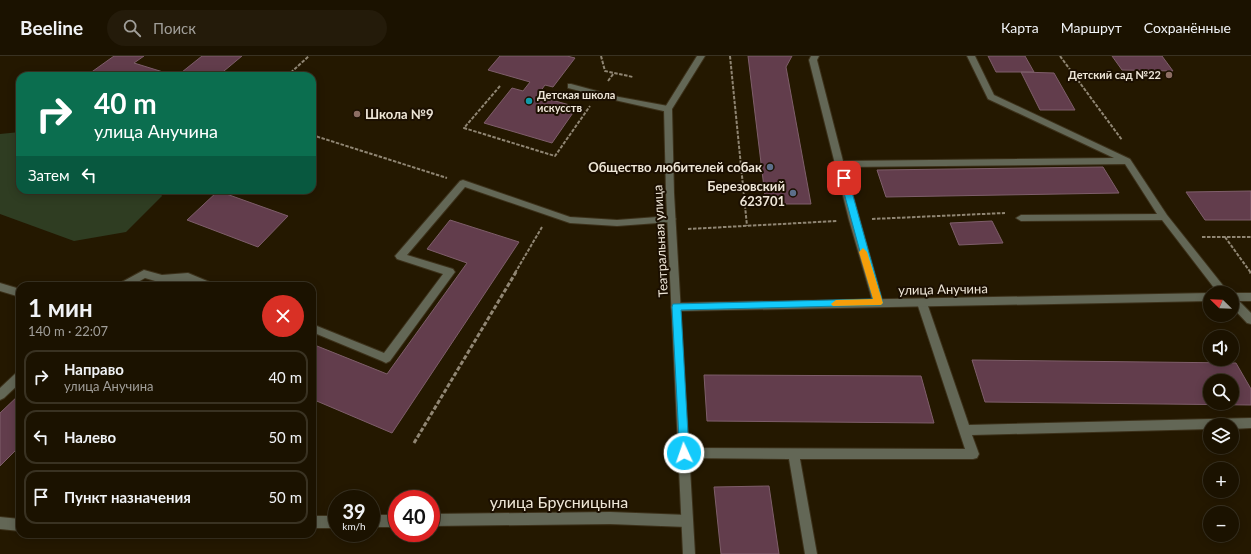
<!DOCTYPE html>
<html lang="ru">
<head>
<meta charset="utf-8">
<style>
  body { margin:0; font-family:Lato,sans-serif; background:#241b0a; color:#f1f3f6; height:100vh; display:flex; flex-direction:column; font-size:15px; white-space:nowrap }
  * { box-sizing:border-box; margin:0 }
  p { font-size:13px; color:#a09e99 }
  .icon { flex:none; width:22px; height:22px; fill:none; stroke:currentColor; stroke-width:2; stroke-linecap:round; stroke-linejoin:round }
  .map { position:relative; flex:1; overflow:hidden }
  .side { position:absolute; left:16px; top:226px; width:300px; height:256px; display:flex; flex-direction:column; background:#1b1200; border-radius:12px; box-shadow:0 2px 10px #0003,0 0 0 1px #393222 }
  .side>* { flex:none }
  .guide { position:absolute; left:16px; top:16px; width:300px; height:122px; border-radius:12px; box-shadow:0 2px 10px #0003,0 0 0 1px #393222; background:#0b6e4f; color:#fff; overflow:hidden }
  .needle { width:26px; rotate:293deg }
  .controls { position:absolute; left:1203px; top:230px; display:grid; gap:8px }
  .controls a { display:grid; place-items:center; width:36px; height:36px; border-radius:50%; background:#1b1200; box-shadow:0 2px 10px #0003,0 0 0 1px #393222; font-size:20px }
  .speed { position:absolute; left:328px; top:434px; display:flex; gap:8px; font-size:20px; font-weight:700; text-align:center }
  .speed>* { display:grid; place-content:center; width:52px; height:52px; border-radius:50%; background:#1b1200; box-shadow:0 2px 10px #0003,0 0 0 1px #393222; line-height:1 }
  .speed small { font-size:10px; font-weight:400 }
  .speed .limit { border:6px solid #d22; background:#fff; color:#111 }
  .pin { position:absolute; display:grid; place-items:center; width:34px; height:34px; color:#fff; margin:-17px; border-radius:8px; box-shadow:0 2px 6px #0006 }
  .me { position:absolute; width:44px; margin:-22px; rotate:357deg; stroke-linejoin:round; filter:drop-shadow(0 0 3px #0008) }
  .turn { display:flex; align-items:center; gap:14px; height:84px; padding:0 12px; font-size:18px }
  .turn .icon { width:52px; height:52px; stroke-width:2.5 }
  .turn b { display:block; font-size:28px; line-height:34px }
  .then { display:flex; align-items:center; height:38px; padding:0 12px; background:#0003; gap:8px; font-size:15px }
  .round { display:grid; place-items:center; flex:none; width:42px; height:42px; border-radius:21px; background:#241b0a }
  .head { display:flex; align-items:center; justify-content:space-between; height:68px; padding:0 12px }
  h1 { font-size:24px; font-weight:700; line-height:30px }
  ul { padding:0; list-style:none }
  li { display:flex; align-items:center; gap:12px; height:54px; margin:0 8px 6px; padding:0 4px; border:2px solid #393222; border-radius:12px }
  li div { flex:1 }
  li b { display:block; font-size:15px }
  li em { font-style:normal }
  header { display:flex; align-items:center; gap:24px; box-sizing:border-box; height:56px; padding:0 20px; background:#1b1200; border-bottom:1px solid #393222 }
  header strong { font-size:19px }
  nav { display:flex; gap:22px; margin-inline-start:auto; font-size:14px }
  .search { width:280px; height:36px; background:#241b0a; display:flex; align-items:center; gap:10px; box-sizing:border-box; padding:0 14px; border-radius:22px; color:#a09e99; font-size:15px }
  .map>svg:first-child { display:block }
</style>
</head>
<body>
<header>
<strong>Beeline</strong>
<div class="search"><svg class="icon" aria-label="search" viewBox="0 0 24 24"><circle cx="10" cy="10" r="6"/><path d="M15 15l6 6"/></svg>Поиск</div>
<nav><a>Карта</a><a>Маршрут</a><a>Сохранённые</a></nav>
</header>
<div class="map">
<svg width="1251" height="498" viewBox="0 0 1251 498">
  <rect width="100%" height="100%" fill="#241800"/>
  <path fill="#2f3d22" d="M20,76v58h139l3,6 -36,36 -52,9 -74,-27v-80z"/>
  <path fill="#623d4c" stroke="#7e5e6a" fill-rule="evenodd" d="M114,0h30l-10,7 42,13h-90z
    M202,0h40l-24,20h-41z
    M500,0h67l8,2 -22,29 -8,-2 -8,11 40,11 -25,36 -68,-20 28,-35 11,3 7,-9 -42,-12z
    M748,0h44l-6,11 25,137h-45z
    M988,0h37l9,16h-38z
    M1112,0h50l11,15 -51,-1z
    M1021,16l33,1 21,37h-35z
    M1103,111l16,26 -233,4 -9,-27z
    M218,135l70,25 -30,31 -71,-27z
    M1251,135v29h-46l-19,-28z
    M450,164l69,22 -127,191 -80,-34v-55l75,30 80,-111 -40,-14z
    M992,165l11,22 -44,2 -9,-22z
    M972,304l264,3 15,26v16l-266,-3zM1210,325h22v22h-22z
    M704,319l217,1 13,47 -227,-2z
    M20,338v52l-20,20v-53z
    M769,430l10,68h-58l-7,-67z"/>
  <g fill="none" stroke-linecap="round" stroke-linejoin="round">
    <defs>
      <path id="service" d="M811,0h8l-2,4 26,101 271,-3 -126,-59 -21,-43h8l19,39 136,64 37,56 62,78h-11l-56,-73 -141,1 -5,-3 5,-3 136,-1 -32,-50 -280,3 38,136 -1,3h-8l-25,-86 -40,-160z
        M568,28h3l48,13 49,9 4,3 -4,3 -49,-11 -51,-13z
        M463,124l107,37 47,3 54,-4 5,3 -5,3 -54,4 -47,-3 -105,-36 -58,68 46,14 2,3 -65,89 -4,2 -4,-2 -70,-29v-8l72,29 59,-79 -46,-15 -2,-3 65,-75z
        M144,214l18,5 26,-2 24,10 2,3h-15l-8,-4 -1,4h-10l2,-5 -20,2 -17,-5 -14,8h-13l2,-3z
        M0,227l20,6v8l-20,-6z
        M1232,241l4,1 15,15v11l-4,-1 -15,-16z
        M922,243l4,1 1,3 42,122 282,-7v10l-19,1v-4h-22v4l-238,6 7,19 -2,4 -4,1h-173l17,95h-12l-16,-95 -105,-1 -4,-1 -2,-4 2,-4 4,-1 281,1 -48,-146 1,-3z
        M20,315v12l-16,15 -4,2v-12l16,-15z"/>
      <path id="minor" d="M1210,237v8l-534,10 -4,-1 -1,-3 1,-3 4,-1z
        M1232,237h19v8h-19z
        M610,456l77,3 4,2 2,4 -2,4 -4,2 -77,-3 -179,2v-12z
        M371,459h26v12h-26z
        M312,460h25v12h-25z
        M0,461l20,2v12l-20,-2z"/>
      <path id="tertiary" d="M697,0h8l-33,53 2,84 21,361h-12l-17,-361 -2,-84z"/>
    </defs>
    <use href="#service" stroke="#3c311a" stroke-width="2"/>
    <use href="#minor" stroke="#3c311a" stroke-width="2"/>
    <use href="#tertiary" stroke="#3c311a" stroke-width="2"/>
    <path stroke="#908673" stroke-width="2" stroke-dasharray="3.5 1.5" stroke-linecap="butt" d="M601,0l4,15 28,6
      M730,0l17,170
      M1060,0l62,84
      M287,20l22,-20
      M608,25l6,-8
      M500,30l-36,42 91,28 35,-50
      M312,79l135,43
      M872,163l133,-6
      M688,173l149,-8
      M1202,181h49
      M1225,181l26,36
      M515,217l27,-46"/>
    <path stroke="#908673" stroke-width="3" stroke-dasharray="4.5 2" stroke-linecap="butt" d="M1250,216l1,1
      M414,387l102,-171"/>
    <use href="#service" fill="#636756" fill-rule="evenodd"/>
    <use href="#minor" fill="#636756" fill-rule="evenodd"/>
    <use href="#tertiary" fill="#636756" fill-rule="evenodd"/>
  </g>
  <path fill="#13cafb" stroke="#0c83a3" d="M844,119l4,3 35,125 -2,2 -200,5 8,143 -1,4 -4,1 -4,-1 -8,-150 1,-3 200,-5 -33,-121z"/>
  <path fill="#f59e0b" d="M863,192l4,4 16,51 -2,2 -48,1 -2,-2 5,-4 37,-1 -14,-47z"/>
  <g fill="#8d6e63" stroke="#1b0f00" stroke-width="1.5">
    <circle cx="1169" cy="19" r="4"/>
    <circle cx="357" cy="58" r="4"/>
  </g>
  <circle fill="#0f9aa8" stroke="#1b0f00" stroke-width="1.5" cx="529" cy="45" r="4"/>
  <g fill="#5c6f8a" stroke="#1b0f00" stroke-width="1.5">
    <circle cx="770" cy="111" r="4"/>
    <circle cx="793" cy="137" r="4"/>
  </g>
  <g text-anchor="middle" stroke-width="4" stroke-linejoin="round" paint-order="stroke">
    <g font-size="11" font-weight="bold" fill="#eee6d7" stroke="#1b0f00" text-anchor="end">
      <text x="1161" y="23">Детский сад №22</text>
      <text x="537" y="43" text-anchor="start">Детская школа<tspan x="537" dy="13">искусств</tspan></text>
    </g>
    <g font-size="13" font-weight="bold" fill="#eee6d7" stroke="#1b0f00" text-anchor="end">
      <text x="365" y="63" text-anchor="start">Школа №9</text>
      <text x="762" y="116">Общество любителей собак</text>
      <text x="785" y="135">Березовский<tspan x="785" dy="15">623701</tspan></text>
    </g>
    <g font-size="13" fill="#eee6d7" stroke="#1b0f00">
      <text transform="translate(660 185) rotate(-93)" y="5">Театральная улица</text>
      <text transform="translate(943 233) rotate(-1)" y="5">улица Анучина</text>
    </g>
    <g font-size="16" fill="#eee6d7" stroke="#1b0f00">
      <text x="559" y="452">улица Брусницына</text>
    </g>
  </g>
</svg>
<div class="controls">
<a><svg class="needle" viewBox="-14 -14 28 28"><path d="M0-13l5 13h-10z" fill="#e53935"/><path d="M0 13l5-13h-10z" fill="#a09e99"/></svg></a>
<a><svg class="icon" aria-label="sound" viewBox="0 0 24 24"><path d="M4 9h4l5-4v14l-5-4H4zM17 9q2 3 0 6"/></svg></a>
<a><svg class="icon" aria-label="search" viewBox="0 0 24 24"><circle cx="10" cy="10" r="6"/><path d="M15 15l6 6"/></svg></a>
<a><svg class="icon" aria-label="layers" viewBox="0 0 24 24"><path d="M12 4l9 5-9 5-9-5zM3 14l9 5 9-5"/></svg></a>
<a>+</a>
<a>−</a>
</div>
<div class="speed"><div>39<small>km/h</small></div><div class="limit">40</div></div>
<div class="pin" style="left:844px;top:122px;background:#d93025"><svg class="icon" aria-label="arrive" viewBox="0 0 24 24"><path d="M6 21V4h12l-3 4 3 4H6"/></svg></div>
<svg class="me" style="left:684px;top:397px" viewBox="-20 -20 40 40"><circle r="17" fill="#13cafb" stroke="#fff" stroke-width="3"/><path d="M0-11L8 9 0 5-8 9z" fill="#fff"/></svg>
<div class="guide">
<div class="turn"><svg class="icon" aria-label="right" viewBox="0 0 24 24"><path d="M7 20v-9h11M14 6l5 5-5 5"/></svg><div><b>40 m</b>улица Анучина</div></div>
<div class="then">Затем<svg class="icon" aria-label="left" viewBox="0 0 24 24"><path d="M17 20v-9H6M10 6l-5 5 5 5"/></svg></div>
</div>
<section class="side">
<div class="head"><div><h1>1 мин</h1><p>140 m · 22:07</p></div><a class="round" style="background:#d93025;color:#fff"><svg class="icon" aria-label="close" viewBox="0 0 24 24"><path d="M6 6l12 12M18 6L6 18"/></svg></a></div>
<ul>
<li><svg class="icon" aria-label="right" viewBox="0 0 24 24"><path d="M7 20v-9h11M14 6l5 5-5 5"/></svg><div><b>Направо</b><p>улица Анучина</p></div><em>40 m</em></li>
<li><svg class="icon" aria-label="left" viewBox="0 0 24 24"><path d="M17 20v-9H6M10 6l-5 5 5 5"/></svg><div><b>Налево</b></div><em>50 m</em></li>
<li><svg class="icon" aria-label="arrive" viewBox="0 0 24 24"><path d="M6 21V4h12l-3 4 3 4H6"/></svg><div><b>Пункт назначения</b></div><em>50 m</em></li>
</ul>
</section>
</div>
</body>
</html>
